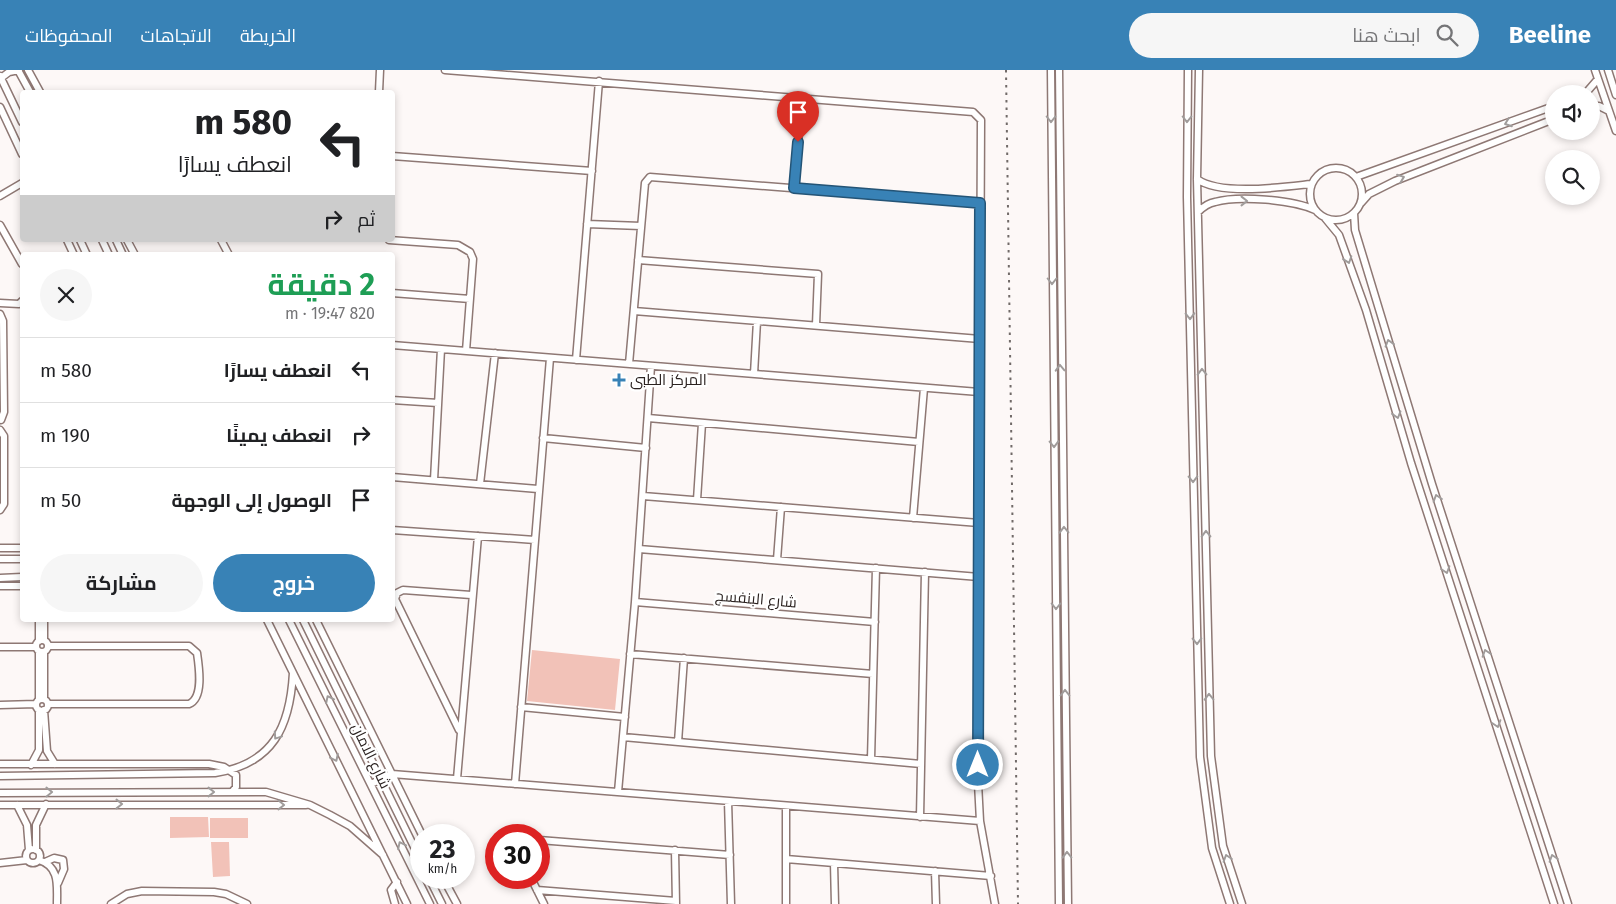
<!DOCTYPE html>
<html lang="ar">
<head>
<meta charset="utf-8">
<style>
  body { margin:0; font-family:"Fira Sans",Cairo,sans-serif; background:#f6f6f6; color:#202124; direction:rtl; height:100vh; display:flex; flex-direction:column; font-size:19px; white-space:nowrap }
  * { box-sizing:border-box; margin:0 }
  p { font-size:16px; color:#757577 }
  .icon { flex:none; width:28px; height:28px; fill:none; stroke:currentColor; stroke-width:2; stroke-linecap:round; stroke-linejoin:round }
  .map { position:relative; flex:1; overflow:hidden; direction:ltr }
  .side { position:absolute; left:20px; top:182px; width:375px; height:370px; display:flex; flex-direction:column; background:#fff; border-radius:5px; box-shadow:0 2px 8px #0003; direction:rtl }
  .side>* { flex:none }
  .guide { position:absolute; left:20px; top:20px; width:375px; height:152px; border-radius:5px; box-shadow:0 2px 8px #0003; direction:rtl; background:#fff; color:#202124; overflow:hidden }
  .fabs { position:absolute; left:1545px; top:15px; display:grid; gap:10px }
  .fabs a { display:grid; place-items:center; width:55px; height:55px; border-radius:50%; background:#fff; box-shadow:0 2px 8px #0003; font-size:25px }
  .speed { position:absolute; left:410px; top:754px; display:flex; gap:10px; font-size:25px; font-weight:700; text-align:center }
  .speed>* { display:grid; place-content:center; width:65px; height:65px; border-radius:50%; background:#fff; box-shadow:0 2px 8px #0003; line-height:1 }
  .speed small { font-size:12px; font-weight:400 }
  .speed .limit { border:8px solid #d22; background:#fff; color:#111 }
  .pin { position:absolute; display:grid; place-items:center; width:42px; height:42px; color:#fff; margin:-51px -21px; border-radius:50% 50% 50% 0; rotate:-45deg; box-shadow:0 0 5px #0007 }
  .pin .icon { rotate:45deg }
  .me { position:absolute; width:55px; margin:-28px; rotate:0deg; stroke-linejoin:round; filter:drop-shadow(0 0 4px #0008) }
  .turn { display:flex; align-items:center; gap:18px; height:105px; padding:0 20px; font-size:22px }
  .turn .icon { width:65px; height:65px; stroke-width:2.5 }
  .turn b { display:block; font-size:35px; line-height:42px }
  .then { display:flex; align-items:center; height:48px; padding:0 20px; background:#0003; gap:10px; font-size:19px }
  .round { display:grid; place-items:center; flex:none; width:52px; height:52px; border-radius:26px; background:#f6f6f6 }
  .summary { display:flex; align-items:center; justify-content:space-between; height:85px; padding:0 20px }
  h1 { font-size:30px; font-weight:700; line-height:38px; color:#1e9e55 }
  .primary-button { display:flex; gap:10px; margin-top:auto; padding:10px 20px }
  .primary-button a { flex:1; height:58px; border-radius:30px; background:#3882b6; color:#fff; font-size:20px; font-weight:700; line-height:58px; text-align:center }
  .primary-button a+a { background:#f6f6f6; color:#202124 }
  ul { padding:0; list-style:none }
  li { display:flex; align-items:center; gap:15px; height:65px; padding:0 20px; border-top:1px solid #e0e0e0 }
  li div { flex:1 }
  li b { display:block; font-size:19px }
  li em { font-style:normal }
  header { display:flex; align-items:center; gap:30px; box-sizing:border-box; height:70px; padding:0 25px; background:#3882b6; color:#fff }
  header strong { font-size:24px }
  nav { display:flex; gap:28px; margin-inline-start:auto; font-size:18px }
  .search { width:350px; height:45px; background:#f6f6f6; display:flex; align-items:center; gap:12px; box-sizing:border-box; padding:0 18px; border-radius:28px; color:#757577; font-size:19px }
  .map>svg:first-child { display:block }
</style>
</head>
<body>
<header>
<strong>Beeline</strong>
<div class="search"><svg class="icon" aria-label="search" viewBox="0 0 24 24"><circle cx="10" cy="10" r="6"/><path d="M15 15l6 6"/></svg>ابحث هنا</div>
<nav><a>الخريطة</a><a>الاتجاهات</a><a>المحفوظات</a></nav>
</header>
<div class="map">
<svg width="1616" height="834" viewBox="0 0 1616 834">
  <rect width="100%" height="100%" fill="#fdf8f7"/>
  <path fill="#f2c2b8" d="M532,580l88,9 -5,51 -88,-9z
    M170,747h38l1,20 -39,1z
    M210,748h38v20h-38z
    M211,772h18l1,34 -17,1z"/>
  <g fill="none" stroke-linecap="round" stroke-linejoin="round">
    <defs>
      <path id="minor" d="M18,0l12,22
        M28,0l12,22
        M445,0l528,42 8,8 -3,663 2,38 15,83
        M1051,0l8,834
        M1059,0l9,834
        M1188,0l-1,127 13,560 12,91 18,56
        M1199,0l-2,109 14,577 12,90 19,58
        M1595,0l21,61
        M1608,0l8,25
        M0,6l22,46
        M1,8l8,-6 10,-2
        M379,22l1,-22
        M1585,24l13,-15
        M1591,36h8l10,5
        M0,37l22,47
        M392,86l200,15
        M1310 124a26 26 0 1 1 52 0a26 26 0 1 1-52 0Z
        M1356,107l198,-71
        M1197,109c23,17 86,8 114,5
        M794,118l8,-90
        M0,126l22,-13
        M1361,133l8,-9 26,-13 159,-62
        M1198,142c5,-5 10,-9 17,-10 24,-7 78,-2 100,8
        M1354,143l1,17 77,254 136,420
        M1325,148l14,17 27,75 45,153 143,441
        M587,154l54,2
        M0,155l22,39
        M67,170l7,15
        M80,170l7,15
        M102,170l7,15
        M116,170l7,15
        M127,170l8,15
        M221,170l8,15
        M389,170l69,5 12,7 3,7 -7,92
        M638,190l180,14 -2,51
        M392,223l78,6
        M0,233l19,1 3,-3
        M634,241l346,28
        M0,244l3,7 1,91 -3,8
        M392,275l587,47
        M576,290l23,-279
        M629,294l16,-181 5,-6 330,26
        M754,304l3,-53
        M392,330l46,3
        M648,348l271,24
        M543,368l103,10
        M392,407l146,12
        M434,410l7,-131
        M480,414l15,-131
        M643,426l336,27
        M697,430l5,-77
        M0,440l4,-6v-68l-4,-6
        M913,448l11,-130
        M392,460l143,10
        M0,478h22
        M639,479l340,28
        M0,489h22
        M777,490l4,-53
        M0,508l22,-1
        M0,516h22
        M635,532l240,20
        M39,550v21
        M44,550v20
        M267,550l140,284
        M289,550l141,284
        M303,550l118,241
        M316,550l106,215
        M36 576a6 6 0 1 1 12 0a6 6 0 1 1-12 0Z
        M0,577h36
        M630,584l243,20
        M36 635a6 6 0 1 1 12 0a6 6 0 1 1-12 0Z
        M39,629v-47
        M44,629v-47
        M48,634h141c15,-6 10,-37 8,-51l-8,-7h-140
        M0,635l36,-1
        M521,637l104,10
        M44,640l3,41 8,13
        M459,660l-64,-131 2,-6 6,-3 68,5
        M623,667l298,27
        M678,672l6,-84
        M871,689l5,-191
        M0,694h209l15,3 12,8v12l-4,5
        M31,695l8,-15v-40
        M0,706l215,-3c58,-9 75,-46 78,-100
        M457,709l21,-243
        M371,714l21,-10 588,47
        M515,714l35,-426
        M618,722l17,-190 16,-236
        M0,723l266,-1 44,13 20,10 20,11 33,29
        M728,731l3,103
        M0,735h306
        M17,735l10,20 2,25
        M920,747l5,-245
        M539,770l191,15
        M26 786a7 7 0 1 1 14 0a7 7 0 1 1-14 0Z
        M36,780v-25l10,-21
        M675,780l1,54
        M786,789l205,17
        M39,790c21,7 18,25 18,44
        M45,792l9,-4 9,2 1,9 -6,14
        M0,793l27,-3
        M834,793l1,41
        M935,801l1,33
        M429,808l13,26
        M443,808l14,26
        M531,808l13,26
        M537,820l139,11
        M111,834l16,-10 15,-3 72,1 12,2 21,10
        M395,834l-4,-14 6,-8
        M786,834v-98"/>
    </defs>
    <use href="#minor" stroke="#8e7874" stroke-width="9"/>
    <use href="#minor" stroke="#fff" stroke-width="6"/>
    <path stroke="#716a68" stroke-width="2" stroke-dasharray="2.5 5" stroke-linecap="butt" d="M1006,0l12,834"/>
  </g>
  <defs><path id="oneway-chevron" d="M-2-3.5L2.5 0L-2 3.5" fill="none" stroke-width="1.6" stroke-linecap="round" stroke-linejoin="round" transform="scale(1.25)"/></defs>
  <g stroke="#a09c9b">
    <use href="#oneway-chevron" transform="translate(1051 49) rotate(90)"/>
    <use href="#oneway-chevron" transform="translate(1187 49) rotate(90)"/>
    <use href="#oneway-chevron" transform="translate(1508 53) rotate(160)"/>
    <use href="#oneway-chevron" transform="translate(1401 108) rotate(-21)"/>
    <use href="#oneway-chevron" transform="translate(1244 131)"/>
    <use href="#oneway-chevron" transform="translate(1348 190) rotate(71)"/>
    <use href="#oneway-chevron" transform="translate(1052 211) rotate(90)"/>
    <use href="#oneway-chevron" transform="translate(1190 246) rotate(89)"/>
    <use href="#oneway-chevron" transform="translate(1389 273) rotate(-107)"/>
    <use href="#oneway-chevron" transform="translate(1060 298) rotate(-92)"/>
    <use href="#oneway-chevron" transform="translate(1202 302) rotate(-91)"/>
    <use href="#oneway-chevron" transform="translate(1397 345) rotate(73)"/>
    <use href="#oneway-chevron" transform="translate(1054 374) rotate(89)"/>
    <use href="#oneway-chevron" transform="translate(1193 409) rotate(89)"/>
    <use href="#oneway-chevron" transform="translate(1437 428) rotate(-108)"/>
    <use href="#oneway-chevron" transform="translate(1064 460) rotate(-91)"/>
    <use href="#oneway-chevron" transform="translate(1206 464) rotate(-91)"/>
    <use href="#oneway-chevron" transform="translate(1446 500) rotate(72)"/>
    <use href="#oneway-chevron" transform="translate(1056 536) rotate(90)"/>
    <use href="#oneway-chevron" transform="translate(1197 571) rotate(89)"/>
    <use href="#oneway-chevron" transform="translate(1486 583) rotate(-108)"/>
    <use href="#oneway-chevron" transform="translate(1065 623) rotate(-90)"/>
    <use href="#oneway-chevron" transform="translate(1209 627) rotate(-91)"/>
    <use href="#oneway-chevron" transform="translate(329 629) rotate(-116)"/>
    <use href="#oneway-chevron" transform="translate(1497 654) rotate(72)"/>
    <use href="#oneway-chevron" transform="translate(277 666) rotate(124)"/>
    <use href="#oneway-chevron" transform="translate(335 688) rotate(64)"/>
    <use href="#oneway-chevron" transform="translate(49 722) rotate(-1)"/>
    <use href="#oneway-chevron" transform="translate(211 722)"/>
    <use href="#oneway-chevron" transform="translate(119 734)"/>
    <use href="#oneway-chevron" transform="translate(281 735) rotate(1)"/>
    <use href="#oneway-chevron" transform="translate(401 775) rotate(-116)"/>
    <use href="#oneway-chevron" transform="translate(1067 785) rotate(-91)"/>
    <use href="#oneway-chevron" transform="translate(1227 788) rotate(-108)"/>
    <use href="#oneway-chevron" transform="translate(1553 788) rotate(-108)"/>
  </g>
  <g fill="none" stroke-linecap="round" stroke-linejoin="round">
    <defs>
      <path id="route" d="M798,72l-4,46 186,15 -2,562"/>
    </defs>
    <use href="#route" stroke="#245476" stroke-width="12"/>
    <use href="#route" stroke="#3882b6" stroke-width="9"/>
  </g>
  <path fill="#3882b6" stroke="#fff" stroke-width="2" d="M616.5 302.5h5v5h5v5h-5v5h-5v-5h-5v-5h5z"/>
  <g text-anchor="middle" stroke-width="4.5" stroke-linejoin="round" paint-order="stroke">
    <g font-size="15" fill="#2b2220" stroke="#fff" text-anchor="start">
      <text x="630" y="315">المركز الطبى</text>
    </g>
    <g font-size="15" fill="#2b2220" stroke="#fff">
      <text transform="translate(756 529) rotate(5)" y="5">شارع البنفسج</text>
      <text transform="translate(371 686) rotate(64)" y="5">شارع الامان</text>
    </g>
  </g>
</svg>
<div class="fabs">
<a><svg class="icon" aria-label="sound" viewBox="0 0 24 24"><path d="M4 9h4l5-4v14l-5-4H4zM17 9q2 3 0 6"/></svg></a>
<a><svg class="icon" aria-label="search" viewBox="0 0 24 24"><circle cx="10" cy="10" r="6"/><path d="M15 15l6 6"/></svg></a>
</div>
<div class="speed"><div>23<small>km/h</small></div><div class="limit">30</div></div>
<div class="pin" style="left:798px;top:72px;background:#d93025"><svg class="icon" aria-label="arrive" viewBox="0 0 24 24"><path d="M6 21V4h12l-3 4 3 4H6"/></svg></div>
<svg class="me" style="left:978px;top:695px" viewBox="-20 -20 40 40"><circle r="17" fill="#3882b6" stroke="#fff" stroke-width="3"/><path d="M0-11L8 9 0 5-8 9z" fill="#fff"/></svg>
<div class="guide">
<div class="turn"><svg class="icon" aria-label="left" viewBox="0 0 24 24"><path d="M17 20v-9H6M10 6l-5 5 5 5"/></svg><div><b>580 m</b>انعطف يسارًا</div></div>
<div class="then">ثم<svg class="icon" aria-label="right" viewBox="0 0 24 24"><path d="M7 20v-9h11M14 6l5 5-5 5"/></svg></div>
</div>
<section class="side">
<div class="summary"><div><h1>2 دقيقة</h1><p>820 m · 19:47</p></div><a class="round"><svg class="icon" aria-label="close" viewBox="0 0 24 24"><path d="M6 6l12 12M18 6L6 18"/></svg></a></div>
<ul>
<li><svg class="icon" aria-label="left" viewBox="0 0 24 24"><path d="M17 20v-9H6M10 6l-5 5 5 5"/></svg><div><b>انعطف يسارًا</b></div><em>580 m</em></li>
<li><svg class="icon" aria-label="right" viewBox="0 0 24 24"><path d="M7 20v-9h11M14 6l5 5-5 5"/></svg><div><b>انعطف يمينًا</b></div><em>190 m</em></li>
<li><svg class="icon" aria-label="arrive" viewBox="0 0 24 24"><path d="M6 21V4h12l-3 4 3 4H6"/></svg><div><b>الوصول إلى الوجهة</b></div><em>50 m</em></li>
</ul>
<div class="primary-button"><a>خروج</a><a>مشاركة</a></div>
</section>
</div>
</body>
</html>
